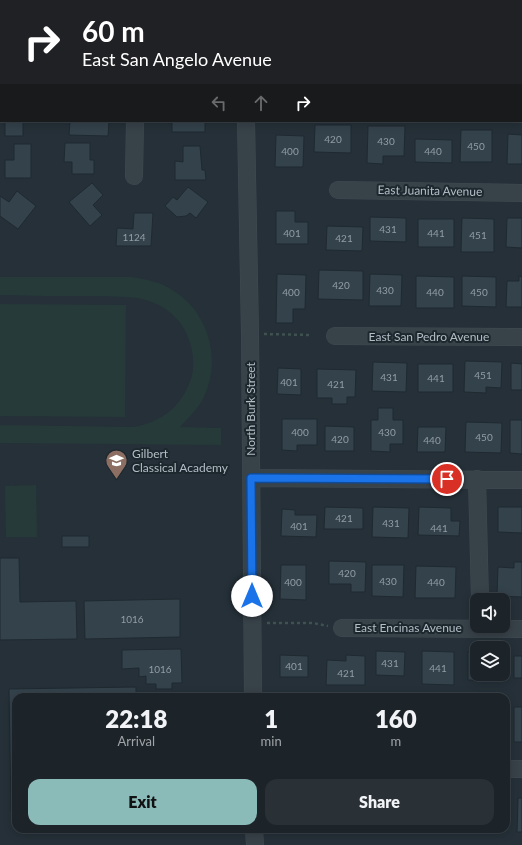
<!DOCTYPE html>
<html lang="en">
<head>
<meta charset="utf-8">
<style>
  body { margin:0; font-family:Lato,sans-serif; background:#293036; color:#f1f3f6; height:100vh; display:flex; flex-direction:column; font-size:15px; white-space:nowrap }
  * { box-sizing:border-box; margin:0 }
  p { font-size:13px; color:#a0a4a8 }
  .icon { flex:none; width:22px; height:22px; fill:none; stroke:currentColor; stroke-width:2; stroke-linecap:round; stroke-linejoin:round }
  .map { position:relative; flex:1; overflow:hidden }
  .sheet { position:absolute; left:12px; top:693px; width:498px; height:140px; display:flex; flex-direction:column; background:#1c242a; border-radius:12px; box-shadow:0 2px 10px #0003,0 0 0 1px #3a4147 }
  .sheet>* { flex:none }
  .top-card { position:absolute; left:0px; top:0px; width:522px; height:122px; box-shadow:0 2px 10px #0003,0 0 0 1px #3a4147; background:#202124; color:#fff; overflow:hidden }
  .controls { position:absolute; left:470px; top:593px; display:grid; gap:8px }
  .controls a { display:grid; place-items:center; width:40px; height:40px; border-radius:8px; background:#1c242a; box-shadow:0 2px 10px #0003,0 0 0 1px #3a4147; font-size:20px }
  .pin { position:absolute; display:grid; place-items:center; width:34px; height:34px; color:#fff; margin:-17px; border:2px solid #fff; border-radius:50%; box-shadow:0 1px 4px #0007 }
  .me { position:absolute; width:44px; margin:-22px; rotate:0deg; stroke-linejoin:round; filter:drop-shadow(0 0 3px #0008) }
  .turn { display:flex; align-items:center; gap:14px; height:84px; padding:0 16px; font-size:18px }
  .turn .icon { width:52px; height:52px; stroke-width:2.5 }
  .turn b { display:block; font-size:28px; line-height:34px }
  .lanes { display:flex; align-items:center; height:38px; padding:0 16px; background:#0003; justify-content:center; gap:20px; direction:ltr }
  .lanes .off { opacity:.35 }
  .eta { display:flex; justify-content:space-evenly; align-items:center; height:68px; text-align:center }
  .eta b { font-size:24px; font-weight:800; line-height:28px }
  .button { display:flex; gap:8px; margin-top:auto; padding:8px 16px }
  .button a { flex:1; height:46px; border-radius:12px; background:#8bbbb9; color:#111; font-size:16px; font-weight:800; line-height:46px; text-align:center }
  .button a+a { background:#293036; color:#f1f3f6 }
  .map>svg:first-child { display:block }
</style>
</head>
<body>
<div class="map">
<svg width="522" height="845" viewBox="0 0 522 845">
  <rect width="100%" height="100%" fill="#253038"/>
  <path fill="#263a39" d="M0,277h131c13,2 26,4 38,11 39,21 54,71 34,111 -6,11 -15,19 -23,28l41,1v17l-221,-2v-18l134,2c26,-5 45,-18 55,-43 6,-13 5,-28 1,-41 -5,-20 -22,-36 -41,-42 -18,-6 -39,-4 -57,-5 -31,0 -61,0 -92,-1z
    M0,304l126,1 -1,112 -125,-1z
    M36,485l1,52h-31l-1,-51z"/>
  <path fill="#34424c" stroke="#1f2930" d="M5,121h18v15h-18z
    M70,121h39l-1,15 -39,-1z
    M162,121h43v11h-33v-9l-10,-1z
    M315,125h36v28l-37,-1z
    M368,126h37l-1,30h-21v8l-16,-1z
    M461,130h31v32h-32z
    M508,134l14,1v29h-15z
    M276,135l28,1 -1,31h-28z
    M415,139l37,1v23l-37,-1z
    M65,143h25v17h4v14h-22v-12h-8z
    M14,144h17v34h-26v-18h9z
    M183,146h17l2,24h3l1,10h-31v-19l8,1z
    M92,183l11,12 -10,10 9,10 -12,11 -21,-24z
    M188,187l20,15 -12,16 -6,-5 -4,3 -9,1 -12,-11 8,-9 4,3z
    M17,191l19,15 -18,23 -18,-13v-20l9,6z
    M276,211h19v11h13v22h-32z
    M134,213h19l-2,33h-35l1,-18 16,1z
    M370,217l36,1v24l-36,-1z
    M462,218l32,1v33h-33z
    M507,218h15v30l-16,-1z
    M418,219h36v28h-36z
    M327,226l36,1 -1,24 -36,-1z
    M319,270l44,1v29l-45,-1z
    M277,274l29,1 -1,34h-12v14h-17z
    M370,274l32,1 -1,31h-32z
    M416,276l38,1v31h-38z
    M462,276l34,1v30l-34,-1z
    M519,276l3,1v30h-16l1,-26h12z
    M465,361l37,1 -1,26 -15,-1v6l-22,-1z
    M373,362l34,1 -1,29 -34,-1z
    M511,363l11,1v26h-11z
    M418,364h35v28h-35z
    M278,368l23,1v26l-24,-1z
    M317,369l39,1 -1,27h-8v7h-15v-6h-15z
    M378,408h15v12h10v24h-13v8l-19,-1v-31h7z
    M282,419h35v26h-20v6l-15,-1z
    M510,420h12v34l-12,-1z
    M466,422l36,1 -1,30 -36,-1z
    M325,426l29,1v24h-29z
    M418,427h28l-1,25h-28z
    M325,507l38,1v21h-39z
    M373,507l36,1 -1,30 -36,-1z
    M419,507l32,1v13h9l-1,15 -41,-1z
    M498,507h24v26l-24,-1z
    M282,509l13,1v5h22l-1,22 -35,-1z
    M62,536h27v11h-27z
    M0,558h19l1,44 56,-1 1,38 -77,1z
    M329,561l37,1 -1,30h-14v-8h-22z
    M514,562h8v35l-25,-1 1,-29 16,1z
    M281,565h25v35l-26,-1z
    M372,565h32l-1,32 -31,-1z
    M416,566l40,1 -1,31h-40z
    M180,599v38l-95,2 -1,-38z
    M181,649l1,34h-10v6h-16v-5h-10v-8l-7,1v-9l-17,1v-19z
    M376,651l29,1 -1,24 -28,-1z
    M422,651l32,1v33l-32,-1z
    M468,652h9v22h26v-22h2v28h-37z
    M280,655l28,1v21h-28z
    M346,655l19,1v29h-39l1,-25 19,1z
    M514,656h8v22h-8z
    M136,687v10h-120v114h-5l-2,-122z
    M514,707h8v35h-8z
    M506,798h3l-1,29h-2z
    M518,798h4v34h-5z
    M289,829h23v4h-23z"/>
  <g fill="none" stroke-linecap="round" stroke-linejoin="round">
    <defs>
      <path id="minor" d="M243,0v1
        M0,32h1
        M521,36h1
        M246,121l4,213 3,363
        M134,176l1,-55
        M338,190l184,3
        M335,336l187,1
        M251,478l271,2
        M477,479l3,121
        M342,628l180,1
        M506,769h16
        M254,829l1,16"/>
    </defs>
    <use href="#minor" stroke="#414b52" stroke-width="18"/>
    <path stroke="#3f5250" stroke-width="2.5" stroke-dasharray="3 3" stroke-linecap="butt" d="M264,334l45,1
      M267,623h46l15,3"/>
    <use href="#minor" stroke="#384249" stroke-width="17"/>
  </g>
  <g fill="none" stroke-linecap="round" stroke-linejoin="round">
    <defs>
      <path id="route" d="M252,596l-1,-118 196,1"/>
    </defs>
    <use href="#route" stroke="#114b97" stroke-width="10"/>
    <use href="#route" stroke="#1a73e8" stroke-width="7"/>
  </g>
  <defs>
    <symbol id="school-pin" viewBox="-11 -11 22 30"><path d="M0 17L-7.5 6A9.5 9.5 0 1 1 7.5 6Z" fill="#8d6e63" stroke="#1d272e"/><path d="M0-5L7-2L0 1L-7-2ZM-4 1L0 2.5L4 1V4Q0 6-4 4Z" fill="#fff"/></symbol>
  </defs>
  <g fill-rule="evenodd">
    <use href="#school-pin" x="104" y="448" width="25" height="34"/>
  </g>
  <g text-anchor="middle" stroke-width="4" stroke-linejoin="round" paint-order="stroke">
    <g font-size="10" fill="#929da6">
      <text x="333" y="143">420</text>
      <text x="386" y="145">430</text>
      <text x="476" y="150">450</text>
      <text x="290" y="155">400</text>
      <text x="433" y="155">440</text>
      <text x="388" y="233">431</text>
      <text x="292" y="237">401</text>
      <text x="436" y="237">441</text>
      <text x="478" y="239">451</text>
      <text x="134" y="241">1124</text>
      <text x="344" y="242">421</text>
      <text x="341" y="289">420</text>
      <text x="385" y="294">430</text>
      <text x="291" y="296">400</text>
      <text x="435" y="296">440</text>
      <text x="479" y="296">450</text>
      <text x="483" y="379">451</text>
      <text x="389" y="381">431</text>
      <text x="436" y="382">441</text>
      <text x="289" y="386">401</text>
      <text x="336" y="388">421</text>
      <text x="300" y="436">400</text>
      <text x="387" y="436">430</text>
      <text x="484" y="441">450</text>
      <text x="340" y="443">420</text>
      <text x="432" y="444">440</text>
      <text x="344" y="522">421</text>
      <text x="391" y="527">431</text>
      <text x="299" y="530">401</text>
      <text x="439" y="532">441</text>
      <text x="347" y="577">420</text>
      <text x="388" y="585">430</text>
      <text x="293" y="586">400</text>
      <text x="436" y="586">440</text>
      <text x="132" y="623">1016</text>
      <text x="390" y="667">431</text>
      <text x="294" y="670">401</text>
      <text x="438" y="672">441</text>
      <text x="160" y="673">1016</text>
      <text x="346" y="677">421</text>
    </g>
    <g font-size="12" fill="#b3bdc5" stroke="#1d272e">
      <text transform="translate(430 191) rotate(1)" y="4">East Juanita Avenue</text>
      <text x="429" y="341">East San Pedro Avenue</text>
      <text transform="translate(251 409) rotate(-90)" y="4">North Burk Street</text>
      <text x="408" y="632">East Encinas Avenue</text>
    </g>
    <g font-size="12" fill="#b3bdc5" stroke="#1d272e" text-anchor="start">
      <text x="132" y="458">Gilbert<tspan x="132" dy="14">Classical Academy</tspan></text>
    </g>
  </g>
</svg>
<div class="controls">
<a><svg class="icon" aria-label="sound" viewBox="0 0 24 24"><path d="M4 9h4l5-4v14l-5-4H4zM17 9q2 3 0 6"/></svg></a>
<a><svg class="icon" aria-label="layers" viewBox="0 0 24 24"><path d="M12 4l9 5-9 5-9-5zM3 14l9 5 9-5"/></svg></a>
</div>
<div class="pin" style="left:447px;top:479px;background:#d93025"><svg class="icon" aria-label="arrive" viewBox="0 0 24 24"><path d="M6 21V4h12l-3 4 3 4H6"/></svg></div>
<svg class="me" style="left:252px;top:596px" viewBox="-20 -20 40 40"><circle r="19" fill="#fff"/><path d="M0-13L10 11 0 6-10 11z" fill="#1a73e8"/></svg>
<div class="top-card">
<div class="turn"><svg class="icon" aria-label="right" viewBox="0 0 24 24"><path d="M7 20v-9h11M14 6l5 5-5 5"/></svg><div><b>60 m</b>East San Angelo Avenue</div></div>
<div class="lanes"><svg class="icon off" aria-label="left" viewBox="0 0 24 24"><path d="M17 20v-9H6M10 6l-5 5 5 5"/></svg><svg class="icon off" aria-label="ahead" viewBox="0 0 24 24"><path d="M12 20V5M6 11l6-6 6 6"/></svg><svg class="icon" aria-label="right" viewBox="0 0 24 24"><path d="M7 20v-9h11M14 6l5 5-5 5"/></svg></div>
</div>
<section class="sheet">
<div class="eta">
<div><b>22:18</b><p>Arrival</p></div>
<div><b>1</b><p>min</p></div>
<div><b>160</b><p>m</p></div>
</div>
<div class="button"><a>Exit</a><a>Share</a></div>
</section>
</div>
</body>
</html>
